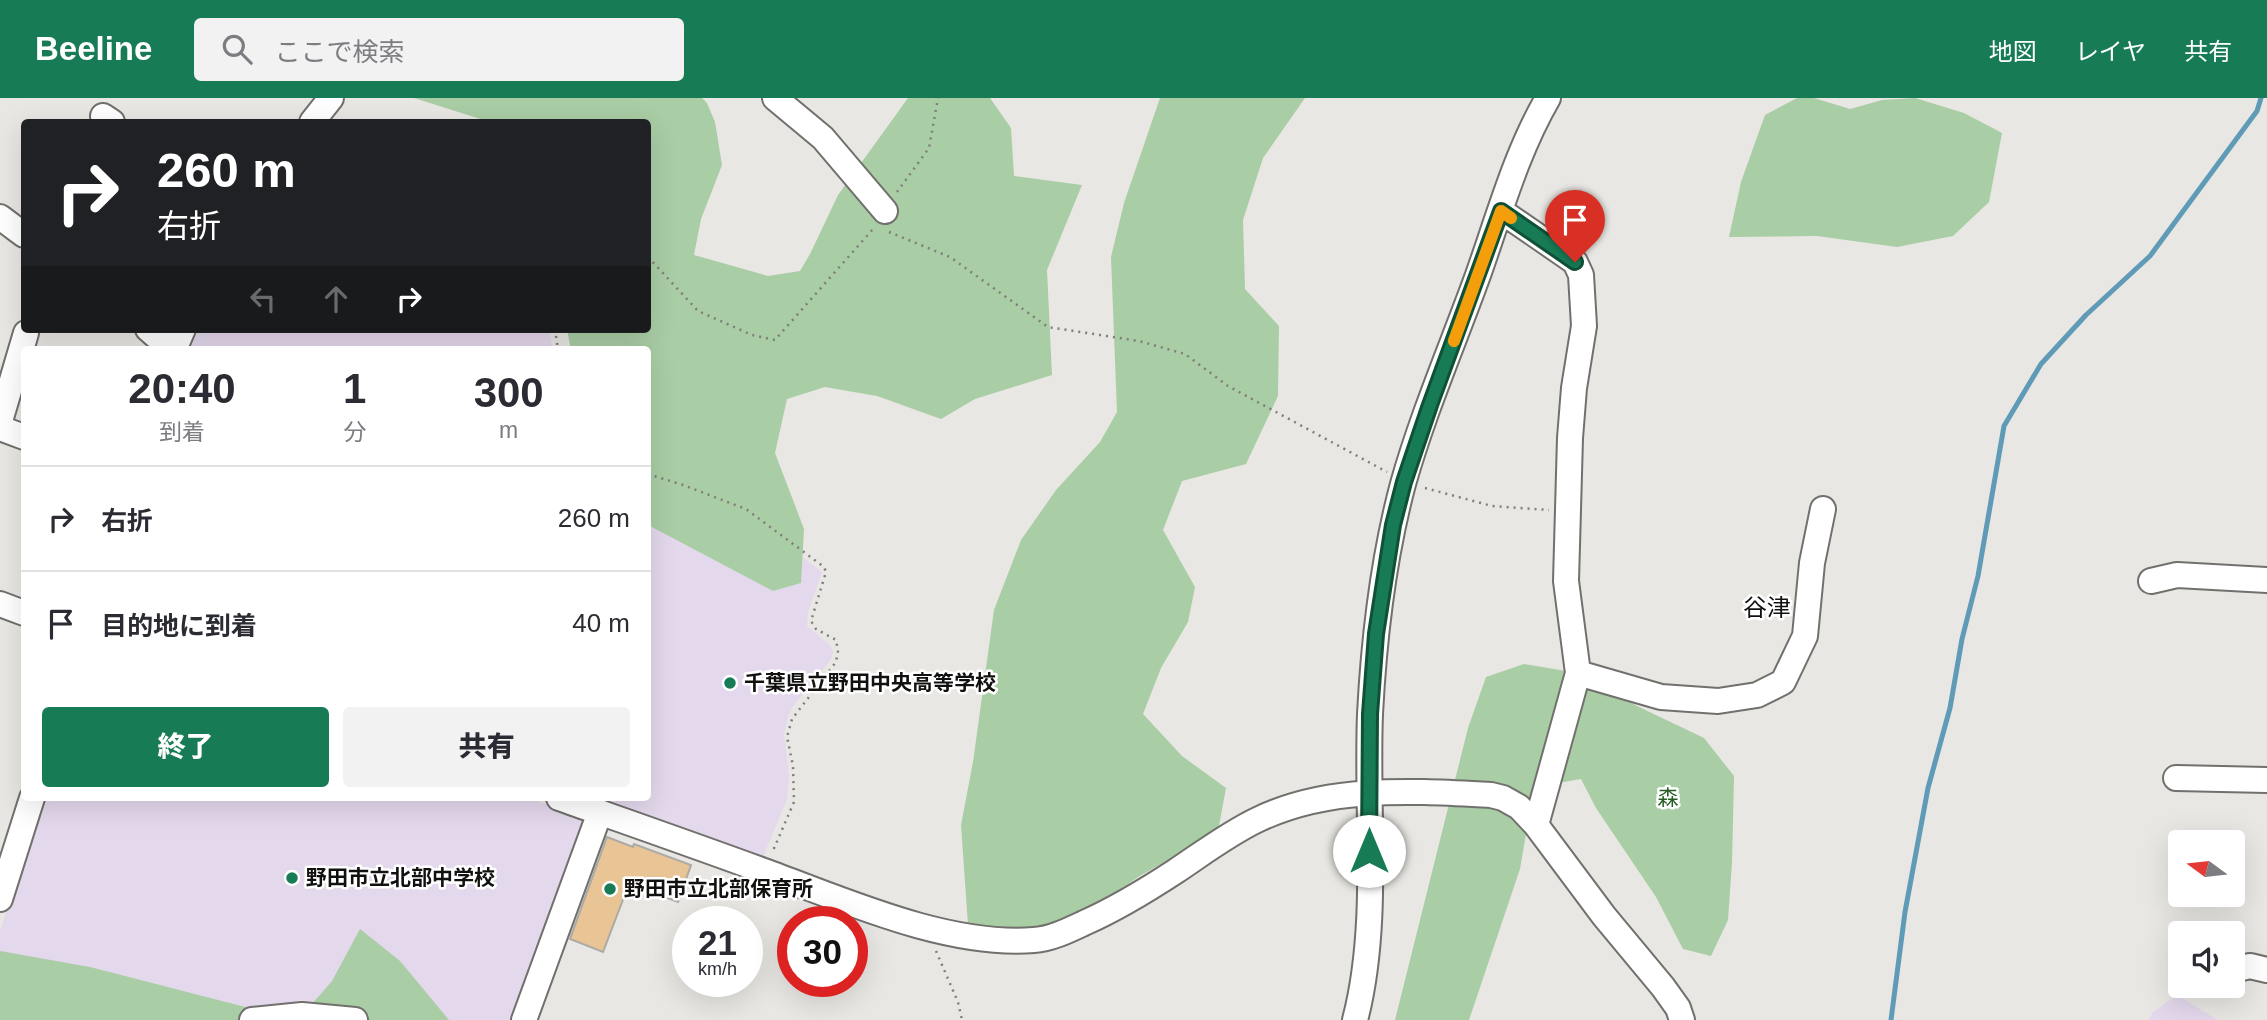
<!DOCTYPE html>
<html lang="ja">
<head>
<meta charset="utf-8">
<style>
  body { margin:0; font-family:Helvetica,"Noto Sans JP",sans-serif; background:#f2f2f3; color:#2b2b33; height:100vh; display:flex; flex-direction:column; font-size:26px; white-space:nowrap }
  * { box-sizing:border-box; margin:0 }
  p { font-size:23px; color:#7c7c81 }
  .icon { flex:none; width:38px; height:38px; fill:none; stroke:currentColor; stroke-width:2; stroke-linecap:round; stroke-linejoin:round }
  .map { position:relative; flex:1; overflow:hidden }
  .drawer { position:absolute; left:21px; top:248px; width:630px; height:455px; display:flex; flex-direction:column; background:#fff; border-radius:7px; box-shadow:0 7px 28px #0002 }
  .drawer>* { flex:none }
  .hud { position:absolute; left:21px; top:21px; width:630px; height:214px; border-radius:7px; box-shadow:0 7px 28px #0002; background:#202124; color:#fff; overflow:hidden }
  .needle { width:46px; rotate:285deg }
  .buttons { position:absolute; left:2168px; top:732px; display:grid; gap:14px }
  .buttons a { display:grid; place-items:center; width:77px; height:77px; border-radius:7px; background:#fff; box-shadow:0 7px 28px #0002; font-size:35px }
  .speed { position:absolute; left:672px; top:808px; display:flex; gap:14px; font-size:35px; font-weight:700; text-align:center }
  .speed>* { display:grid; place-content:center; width:91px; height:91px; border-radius:50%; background:#fff; box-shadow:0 7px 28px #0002; line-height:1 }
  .speed small { font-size:18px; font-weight:400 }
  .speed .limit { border:10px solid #d22; background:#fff; color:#111 }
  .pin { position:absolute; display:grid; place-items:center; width:60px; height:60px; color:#fff; margin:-72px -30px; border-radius:50% 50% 50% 0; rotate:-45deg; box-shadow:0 0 7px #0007 }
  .pin .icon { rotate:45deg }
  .me { position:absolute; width:77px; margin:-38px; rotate:0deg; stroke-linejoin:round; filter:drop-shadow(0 0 5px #0008) }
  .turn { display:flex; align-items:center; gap:24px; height:147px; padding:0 21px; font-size:32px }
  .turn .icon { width:91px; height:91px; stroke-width:2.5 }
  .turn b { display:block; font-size:49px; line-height:60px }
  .lanes { display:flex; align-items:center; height:66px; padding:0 21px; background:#0003; justify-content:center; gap:35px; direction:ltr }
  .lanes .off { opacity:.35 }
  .eta { display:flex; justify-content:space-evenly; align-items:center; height:119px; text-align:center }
  .eta b { font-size:42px; font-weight:800; line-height:49px }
  .button { display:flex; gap:14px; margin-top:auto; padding:14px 21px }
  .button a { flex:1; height:80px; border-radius:7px; background:#177c55; color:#fff; font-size:28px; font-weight:800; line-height:80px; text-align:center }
  .button a+a { background:#f2f2f3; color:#2b2b33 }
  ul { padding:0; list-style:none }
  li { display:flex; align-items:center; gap:21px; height:105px; padding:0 21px; border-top:2px solid #e1e1e2 }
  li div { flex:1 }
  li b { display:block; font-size:26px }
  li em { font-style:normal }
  header { display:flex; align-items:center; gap:42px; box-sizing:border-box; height:98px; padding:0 35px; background:#177c55; color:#fff }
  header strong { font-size:33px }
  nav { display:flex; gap:38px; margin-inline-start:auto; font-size:24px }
  .search { width:490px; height:63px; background:#f2f2f3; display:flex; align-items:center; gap:18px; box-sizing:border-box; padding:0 24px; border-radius:7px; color:#7c7c81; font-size:26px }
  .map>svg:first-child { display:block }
</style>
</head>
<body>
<header>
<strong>Beeline</strong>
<div class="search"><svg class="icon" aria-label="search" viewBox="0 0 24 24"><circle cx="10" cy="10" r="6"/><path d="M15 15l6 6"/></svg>ここで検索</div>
<nav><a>地図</a><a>レイヤ</a><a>共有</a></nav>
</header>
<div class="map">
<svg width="2267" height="922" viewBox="0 0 2267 922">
  <rect width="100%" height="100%" fill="#e8e7e3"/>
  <path fill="#e4d8ec" d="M192,231h357l4,21h-371z
    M648,383l93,30 81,61 -14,40 -1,14 23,19 3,7 -3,9 -37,45 -5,10 -4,19 5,41 -2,23 -24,58 -6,2 -174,-61h65z
    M43,700h486l54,19 4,8 -71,195h-139l-75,-20 -90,20h-212v-89z
    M2177,897l41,25h-69l3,-7z"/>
  <path fill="#a9cda5" d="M414,0h288l5,5 8,19 7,43 -21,54 -7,36 74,21 32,-5 10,-17 28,-59 70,-97h82l21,30 3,48 68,9 -35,85 5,105 -77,24 -34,20 -64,-23 -52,-9 -38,12 -12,54 29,76 -3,54 -28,8 -125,-66v-175h-77l-4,-21h81v-207h-158z
    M1160,0h145l-42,60 -20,62 2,69 34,37 -1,70 -32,68 -64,17 -19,49 32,57 -7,35 -27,46 -18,46 39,42 44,32 -8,43 -80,46 -84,61 -86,-13 -7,-100 12,-63 21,-152 27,-70 35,-50 44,-48 17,-30 -6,-155 13,-54z
    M1797,0h17l36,11 32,-9 33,-2 49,15 38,20 -13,69 -36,34 -56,11 -80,-11 -88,1 12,-55 24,-67z
    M1524,566l54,9 59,33 67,32 30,38 -2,87 -4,57 -17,36 -28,-7 -27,-52 -60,-89 -15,-29 -47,8 -14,82 -51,151h-74l73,-292 18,-51z
    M360,831l40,32 49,59h-449v-69l90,16 179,46 37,-2 26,-30z"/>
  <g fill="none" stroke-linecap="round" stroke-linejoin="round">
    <path stroke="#5f9bb7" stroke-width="5" d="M1891,922l14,-108 23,-124 22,-80 12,-69 16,-63 26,-150 37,-62 45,-49 64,-59 107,-145 4,-13"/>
  </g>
  <path fill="#e9c494" stroke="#acaaa7" stroke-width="2" d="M607,739l26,10 1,-3 57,21 -13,37 -49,-18 -26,68 -33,-13z"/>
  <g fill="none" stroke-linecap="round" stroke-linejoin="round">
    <defs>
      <path id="minor" d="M775,0l48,40 62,73
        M103,18l9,6
        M312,24l19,-24
        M1501,113l74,51 6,13 3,51 -10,62 -4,50 -4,143 12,92 -42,152
        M0,119l24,18
        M148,231l24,21
        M174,252l9,-21
        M0,323l26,-88
        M0,330l24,9
        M2151,483l26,-6 90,5
        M0,506l24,9
        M1578,575l83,24 57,4 39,-6 26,-13 22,-46 7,-73 11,-54
        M2176,680l91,2
        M559,700c68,24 137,48 205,73 80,29 183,76 270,69 17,-1 35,-10 50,-17 32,-14 63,-33 92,-52 27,-18 52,-37 81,-51 71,-35 156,-29 234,-25l12,3 16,9 17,18 68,91 59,71 15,21 4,12
        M0,801l32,-101
        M2233,872l17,-4 17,4
        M252,922l50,-5 53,5
        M524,922l76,-208
        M1355,922c25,-95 11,-207 15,-306 4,-77 13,-155 33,-230 20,-71 50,-140 75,-209 21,-59 38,-122 70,-177"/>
    </defs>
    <use href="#minor" stroke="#71706d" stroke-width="28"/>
    <path stroke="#7f7e7b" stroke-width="2.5" stroke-dasharray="2 5" stroke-linecap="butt" d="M897,94l32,-44 9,-50
      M889,134l61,25 98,70 91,14 46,13 43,32 159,86
      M648,159l50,54 54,24 23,5 98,-111
      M555,231l3,21
      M648,376l35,11 63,24 78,58 2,5 -15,49 5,8 20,11 2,11 -2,11 -44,57 -5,18 6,29 1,36 -22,51
      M1425,390l67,18 57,4
      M936,853l22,51 4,18"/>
    <use href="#minor" stroke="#fff" stroke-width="24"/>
  </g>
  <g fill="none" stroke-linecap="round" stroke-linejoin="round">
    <defs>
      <path id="route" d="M1369,753l1,-137 6,-80 17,-109 11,-43 26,-77 71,-194 74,51"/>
    </defs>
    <use href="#route" stroke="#0f5137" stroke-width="18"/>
    <use href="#route" stroke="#177c55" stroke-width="12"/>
    <path stroke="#f59e0b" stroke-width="12" d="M1454,243l47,-130 10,7"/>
  </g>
  <g fill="#177c55" stroke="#fff" stroke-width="2.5">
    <circle cx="730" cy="585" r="7"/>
    <circle cx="292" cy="780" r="7"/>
    <circle cx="610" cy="791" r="7"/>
  </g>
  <g text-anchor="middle" stroke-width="5" stroke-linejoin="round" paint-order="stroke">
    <g font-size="21" font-weight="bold" fill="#121110" stroke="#fff" text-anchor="start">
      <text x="744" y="592">千葉県立野田中央高等学校</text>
      <text x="306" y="787">野田市立北部中学校</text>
      <text x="624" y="798">野田市立北部保育所</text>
    </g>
    <g font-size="21" fill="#275d24" stroke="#fff">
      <text x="1668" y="707">森</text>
    </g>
    <g font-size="24" fill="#121110" stroke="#fff">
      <text x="1767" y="518">谷津</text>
    </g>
  </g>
</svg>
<div class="buttons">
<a><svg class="needle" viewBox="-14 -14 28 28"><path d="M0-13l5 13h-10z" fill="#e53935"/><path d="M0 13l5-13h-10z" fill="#7c7c81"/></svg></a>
<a><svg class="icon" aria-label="sound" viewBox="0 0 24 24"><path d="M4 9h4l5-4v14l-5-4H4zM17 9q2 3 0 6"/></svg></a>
</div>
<div class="speed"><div>21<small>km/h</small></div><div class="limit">30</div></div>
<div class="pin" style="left:1575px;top:164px;background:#d93025"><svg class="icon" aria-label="arrive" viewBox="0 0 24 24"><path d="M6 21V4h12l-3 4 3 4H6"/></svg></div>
<svg class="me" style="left:1369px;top:753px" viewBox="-20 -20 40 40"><circle r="19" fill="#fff"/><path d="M0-13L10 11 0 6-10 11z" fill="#177c55"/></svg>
<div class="hud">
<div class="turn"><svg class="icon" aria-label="right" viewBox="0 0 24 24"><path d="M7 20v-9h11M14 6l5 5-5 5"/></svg><div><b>260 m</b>右折</div></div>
<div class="lanes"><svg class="icon off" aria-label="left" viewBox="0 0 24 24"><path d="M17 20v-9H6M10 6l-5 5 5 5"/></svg><svg class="icon off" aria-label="ahead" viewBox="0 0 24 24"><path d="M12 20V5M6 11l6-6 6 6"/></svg><svg class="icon" aria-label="right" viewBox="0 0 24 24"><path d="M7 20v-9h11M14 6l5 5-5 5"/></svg></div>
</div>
<section class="drawer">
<div class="eta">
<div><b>20:40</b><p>到着</p></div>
<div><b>1</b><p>分</p></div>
<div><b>300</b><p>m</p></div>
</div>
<ul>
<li><svg class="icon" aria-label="right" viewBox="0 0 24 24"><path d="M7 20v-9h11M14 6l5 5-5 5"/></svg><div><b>右折</b></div><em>260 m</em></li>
<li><svg class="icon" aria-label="arrive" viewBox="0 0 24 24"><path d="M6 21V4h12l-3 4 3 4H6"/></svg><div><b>目的地に到着</b></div><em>40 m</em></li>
</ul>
<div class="button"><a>終了</a><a>共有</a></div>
</section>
</div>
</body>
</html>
